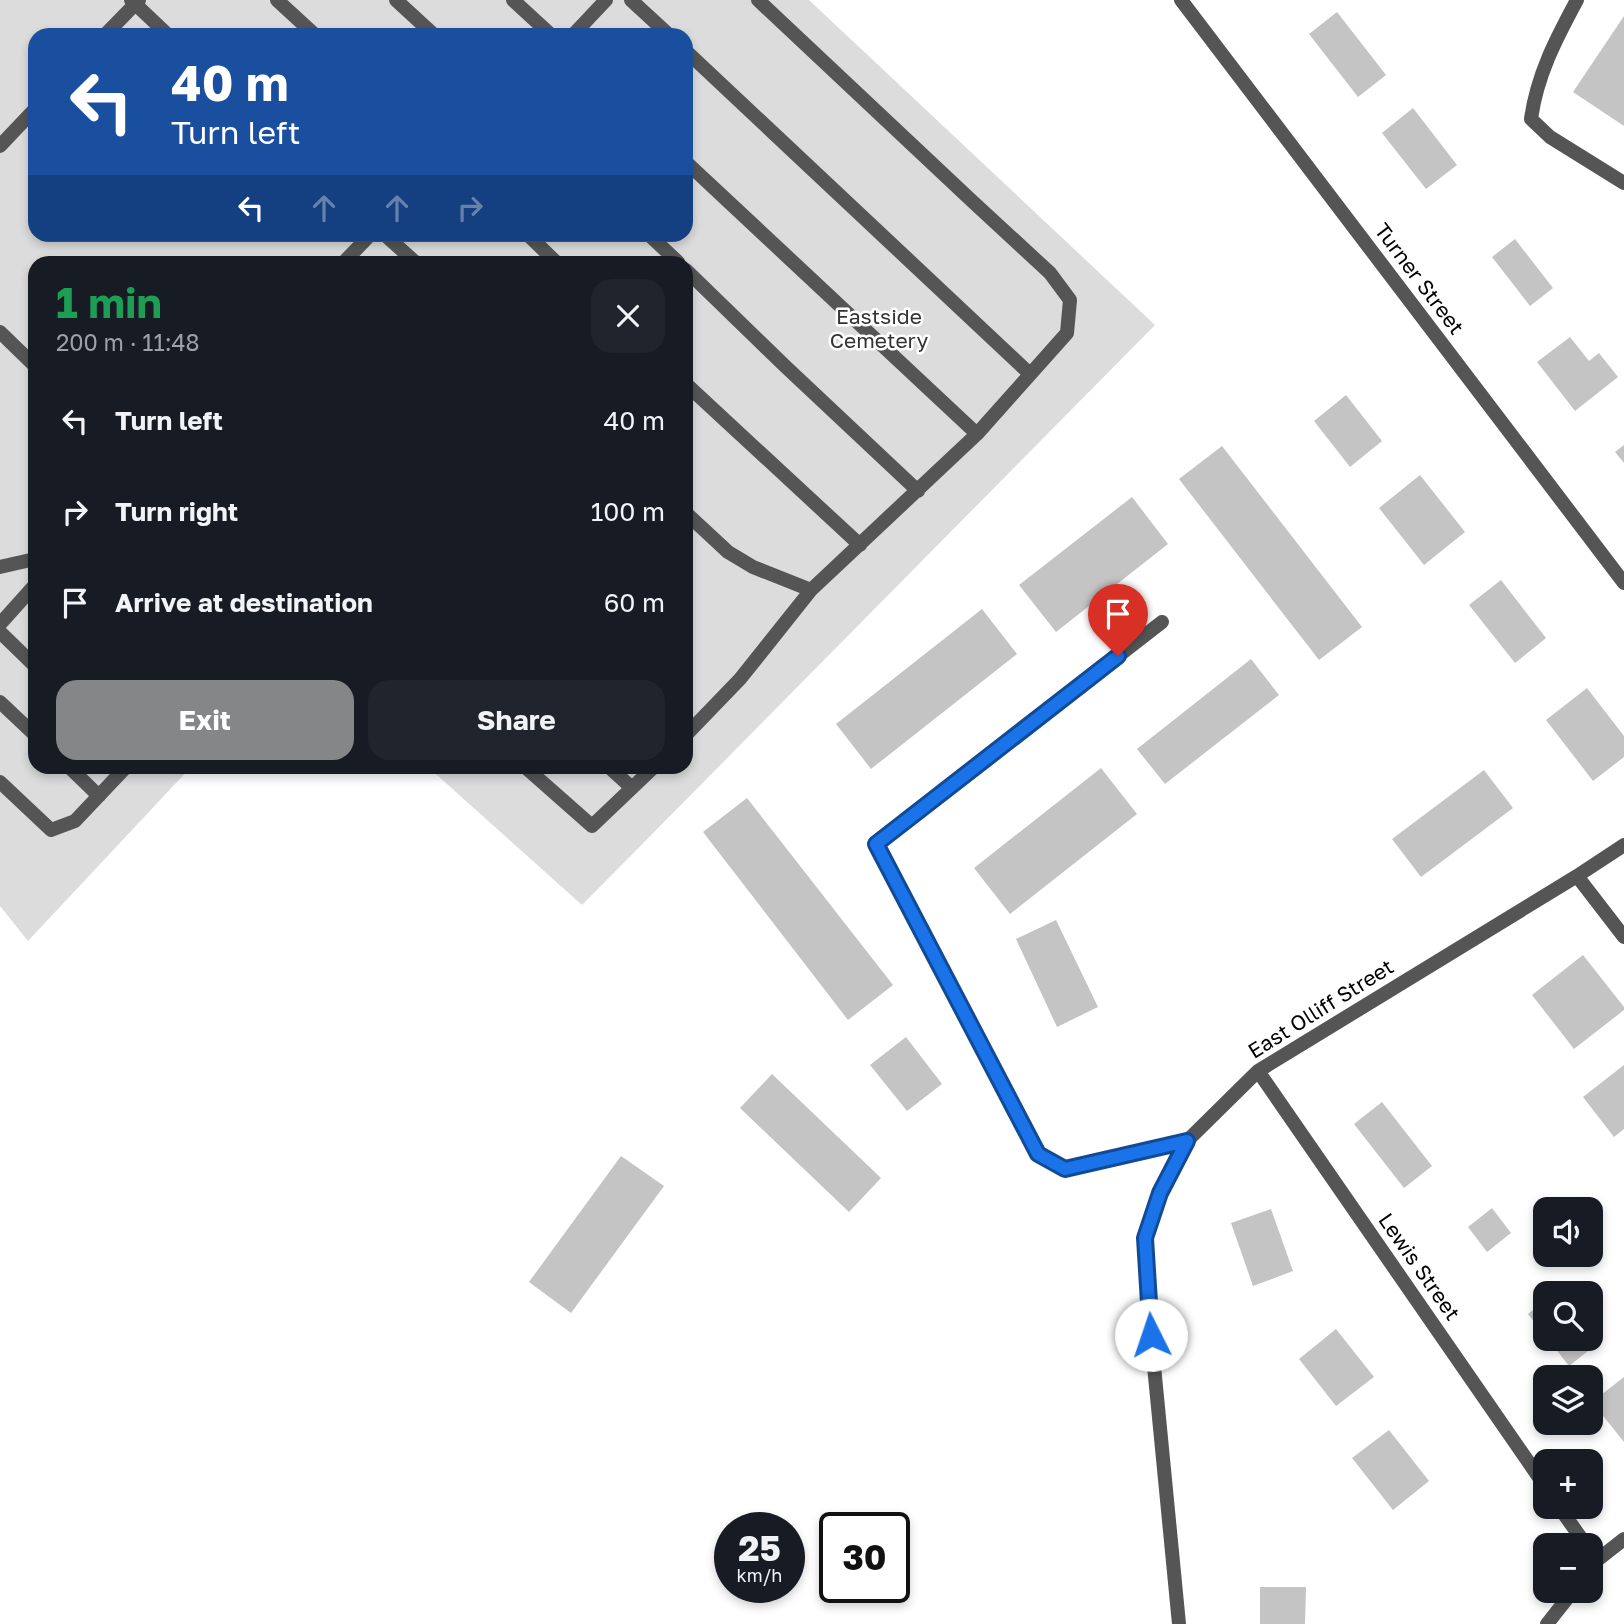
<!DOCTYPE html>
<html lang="en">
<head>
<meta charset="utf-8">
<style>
  body { margin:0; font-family:"Golos Text",sans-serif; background:#20242c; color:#f1f3f6; height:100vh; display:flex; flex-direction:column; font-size:26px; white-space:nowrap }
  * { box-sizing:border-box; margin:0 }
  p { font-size:23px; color:#9ea1a6 }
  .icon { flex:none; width:38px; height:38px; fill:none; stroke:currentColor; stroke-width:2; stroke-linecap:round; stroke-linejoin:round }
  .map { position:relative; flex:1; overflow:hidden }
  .side { position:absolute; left:28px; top:256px; width:665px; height:518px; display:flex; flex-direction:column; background:#171b24; border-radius:21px; box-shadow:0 4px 10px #0003 }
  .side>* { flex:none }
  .guide { position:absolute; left:28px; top:28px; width:665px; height:214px; border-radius:21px; box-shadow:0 4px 10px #0003; background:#1a4fa0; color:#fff; overflow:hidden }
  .tools { position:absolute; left:1533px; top:1197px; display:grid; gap:14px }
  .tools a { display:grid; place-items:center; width:70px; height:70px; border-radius:14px; background:#171b24; box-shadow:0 4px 10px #0003; font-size:35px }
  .speed { position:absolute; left:714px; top:1512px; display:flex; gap:14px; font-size:35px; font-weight:700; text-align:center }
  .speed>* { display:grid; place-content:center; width:91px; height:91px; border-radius:50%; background:#171b24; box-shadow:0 4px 10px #0003; line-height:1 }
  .speed small { font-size:18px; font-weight:400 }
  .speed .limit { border:4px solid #111; border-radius:10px; background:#fff; color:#111 }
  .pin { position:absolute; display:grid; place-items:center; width:60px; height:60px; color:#fff; margin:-72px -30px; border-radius:50% 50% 50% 0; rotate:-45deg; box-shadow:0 0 7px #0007 }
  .pin .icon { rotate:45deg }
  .me { position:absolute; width:77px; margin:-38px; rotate:356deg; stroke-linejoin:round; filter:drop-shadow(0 0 5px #0008) }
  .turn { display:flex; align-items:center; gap:24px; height:147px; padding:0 28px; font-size:32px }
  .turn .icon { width:91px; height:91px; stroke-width:2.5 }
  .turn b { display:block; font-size:49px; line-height:60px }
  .lanes { display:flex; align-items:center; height:66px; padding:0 28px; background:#0003; justify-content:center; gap:35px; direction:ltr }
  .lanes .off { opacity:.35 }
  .round { display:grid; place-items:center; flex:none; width:74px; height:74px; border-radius:21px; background:#20242c }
  .summary { display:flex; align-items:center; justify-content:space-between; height:119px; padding:0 28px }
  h1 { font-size:42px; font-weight:700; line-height:52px; color:#1e9e55 }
  .cta { display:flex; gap:14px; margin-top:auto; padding:14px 28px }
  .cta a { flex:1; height:80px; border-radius:21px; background:#858687; color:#fff; font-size:28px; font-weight:700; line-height:80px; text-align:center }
  .cta a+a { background:#20242c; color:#f1f3f6 }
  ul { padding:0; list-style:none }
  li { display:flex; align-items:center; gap:21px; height:91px; padding:0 28px }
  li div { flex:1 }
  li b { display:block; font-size:26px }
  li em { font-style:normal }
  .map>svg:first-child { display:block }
</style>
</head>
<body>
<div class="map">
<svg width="1624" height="1624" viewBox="0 0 1624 1624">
  <rect width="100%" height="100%" fill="#fff"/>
  <path fill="#dcdcdc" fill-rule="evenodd" d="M0,0h809l346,325 -573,580 -154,-138 258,-1v-504h-651v504l156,1 -163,174 -28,-35zM35,35h651v199h-651z"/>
  <path fill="#c4c4c4" d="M1337,12l49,63 -28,22 -49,-63z
    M1624,16v110l-51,-34z
    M1413,108l44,57 -31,24 -44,-56z
    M1515,239l38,49 -23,18 -38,-49z
    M1570,337l19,24 10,-8 19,24 -43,34 -38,-49z
    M1346,395l36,46 -32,26 -36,-46z
    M1624,445v18l-9,-11z
    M1222,446l140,181 -43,33 -140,-181z
    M1420,475l45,57 -41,33 -45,-57z
    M1132,497l36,47 -112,88 -37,-47z
    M1501,580l45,58 -31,25 -46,-58z
    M982,609l35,45 -146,115 -35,-45z
    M1251,659l28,36 -114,89 -28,-35z
    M1587,688l37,48v21l-31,24 -47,-61z
    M1101,768l36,46 -127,100 -36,-46z
    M1484,770l29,38 -92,69 -29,-38z
    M747,798l146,187 -45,35 -145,-188z
    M1056,920l42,87 -41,20 -41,-88z
    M1583,955l41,52v3l-50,39 -42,-54z
    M906,1037l36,47 -35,27 -37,-46z
    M1624,1065v64l-10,8 -31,-40z
    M772,1074l109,104 -32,34 -109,-104z
    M1382,1102l50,64 -28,22 -50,-64z
    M621,1156l43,30 -93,127 -42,-31z
    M1492,1208l19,25 -24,19 -19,-25z
    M1271,1209l22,62 -40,15 -22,-63z
    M1545,1300v36l-17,-22z
    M1591,1325l11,15 -33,26 -21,-27h43z
    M1336,1329l38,48 -38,29 -37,-47z
    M1624,1377v65l-32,-40z
    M1389,1430l40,51 -36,29 -41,-52z
    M1260,1587h46l-1,37h-45z"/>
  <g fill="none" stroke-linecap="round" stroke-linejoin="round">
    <path stroke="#555" stroke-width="14" d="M131,0l37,35
      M277,0l38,35
      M396,0l38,35
      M513,0l38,35
      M631,0l38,35
      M758,0l214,201 78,72 20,27 -3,33 -90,101
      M1577,0c-21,39 -40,75 -46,119l19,18 74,46
      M105,35l34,-35
      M573,35l33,-35
      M686,51l344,323
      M0,146l35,-37
      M686,162l291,272 -166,156 -58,-23 -25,-15 -42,-39
      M384,234l31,28
      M527,234l29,28
      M648,234l30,28
      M344,262l27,-28
      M686,270l100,97 132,124
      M0,332l35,34
      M686,384l174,161
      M0,567l35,-8
      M1162,622l-286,222 162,310 27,15 122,-28
      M0,624l35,-39
      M0,632l35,34
      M0,702l35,33
      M686,735l54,-56 71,-89
      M68,766l31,30
      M524,766l68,60 63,-60
      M608,766l24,22
      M0,782l51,48 24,-9 52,-55"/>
    <path stroke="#555" stroke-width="14" d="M1181,0l443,583
      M1577,876l47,61
      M1258,1071l287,415
      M1559,1507l27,38
      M1591,1568l5,-7 28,-22
      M1179,1624l-28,-289 -6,-97 15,-45 27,-52 71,-70 319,-195 47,-31
      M1547,1624l26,-33"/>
  </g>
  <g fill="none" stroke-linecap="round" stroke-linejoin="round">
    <defs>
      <path id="route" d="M1118,656l-242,188 162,310 27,15 122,-28 -27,52 -15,45 6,97"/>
    </defs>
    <use href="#route" stroke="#114b97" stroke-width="18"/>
    <use href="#route" stroke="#1a73e8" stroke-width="12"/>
  </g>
  <g text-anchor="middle" stroke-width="5" stroke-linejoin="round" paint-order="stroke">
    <g font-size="21" fill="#000" stroke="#fff">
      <text transform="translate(1419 279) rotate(53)" y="7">Turner Street</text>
      <text transform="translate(1321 1009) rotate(-32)" y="7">East Olliff Street</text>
      <text transform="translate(1419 1267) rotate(55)" y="7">Lewis Street</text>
    </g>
    <g font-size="21" fill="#333" stroke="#fff">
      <text x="879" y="324">Eastside<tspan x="879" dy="24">Cemetery</tspan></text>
    </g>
  </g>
</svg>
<div class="tools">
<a><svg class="icon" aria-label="sound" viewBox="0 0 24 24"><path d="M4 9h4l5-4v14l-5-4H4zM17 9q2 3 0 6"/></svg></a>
<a><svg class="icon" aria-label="search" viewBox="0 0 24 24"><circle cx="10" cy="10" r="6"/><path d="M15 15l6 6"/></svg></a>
<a><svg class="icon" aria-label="layers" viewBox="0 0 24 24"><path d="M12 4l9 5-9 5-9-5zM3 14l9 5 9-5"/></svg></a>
<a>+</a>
<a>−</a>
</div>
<div class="speed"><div>25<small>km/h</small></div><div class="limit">30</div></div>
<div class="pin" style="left:1118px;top:656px;background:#d93025"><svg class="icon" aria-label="arrive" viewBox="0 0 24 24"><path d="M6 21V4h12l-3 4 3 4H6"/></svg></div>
<svg class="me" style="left:1151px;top:1335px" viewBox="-20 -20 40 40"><circle r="19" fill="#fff"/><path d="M0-13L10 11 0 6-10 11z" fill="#1a73e8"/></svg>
<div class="guide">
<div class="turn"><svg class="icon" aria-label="left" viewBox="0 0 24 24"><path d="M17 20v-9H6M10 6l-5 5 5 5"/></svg><div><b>40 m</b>Turn left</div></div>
<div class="lanes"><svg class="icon" aria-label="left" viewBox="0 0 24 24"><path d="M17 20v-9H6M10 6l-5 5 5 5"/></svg><svg class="icon off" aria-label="ahead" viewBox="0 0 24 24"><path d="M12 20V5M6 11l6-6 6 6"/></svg><svg class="icon off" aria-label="ahead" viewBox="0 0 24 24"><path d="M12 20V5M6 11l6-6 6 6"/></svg><svg class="icon off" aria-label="right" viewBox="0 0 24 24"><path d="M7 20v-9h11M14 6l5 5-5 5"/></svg></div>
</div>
<section class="side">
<div class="summary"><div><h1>1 min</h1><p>200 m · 11:48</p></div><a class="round"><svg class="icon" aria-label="close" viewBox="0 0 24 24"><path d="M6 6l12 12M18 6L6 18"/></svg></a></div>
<ul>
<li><svg class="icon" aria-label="left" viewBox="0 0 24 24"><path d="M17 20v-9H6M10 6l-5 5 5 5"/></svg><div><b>Turn left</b></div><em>40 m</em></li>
<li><svg class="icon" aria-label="right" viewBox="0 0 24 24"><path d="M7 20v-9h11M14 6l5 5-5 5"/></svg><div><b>Turn right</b></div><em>100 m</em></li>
<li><svg class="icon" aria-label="arrive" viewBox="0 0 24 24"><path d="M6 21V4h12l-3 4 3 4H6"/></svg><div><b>Arrive at destination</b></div><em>60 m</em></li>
</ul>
<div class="cta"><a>Exit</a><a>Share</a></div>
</section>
</div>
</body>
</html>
